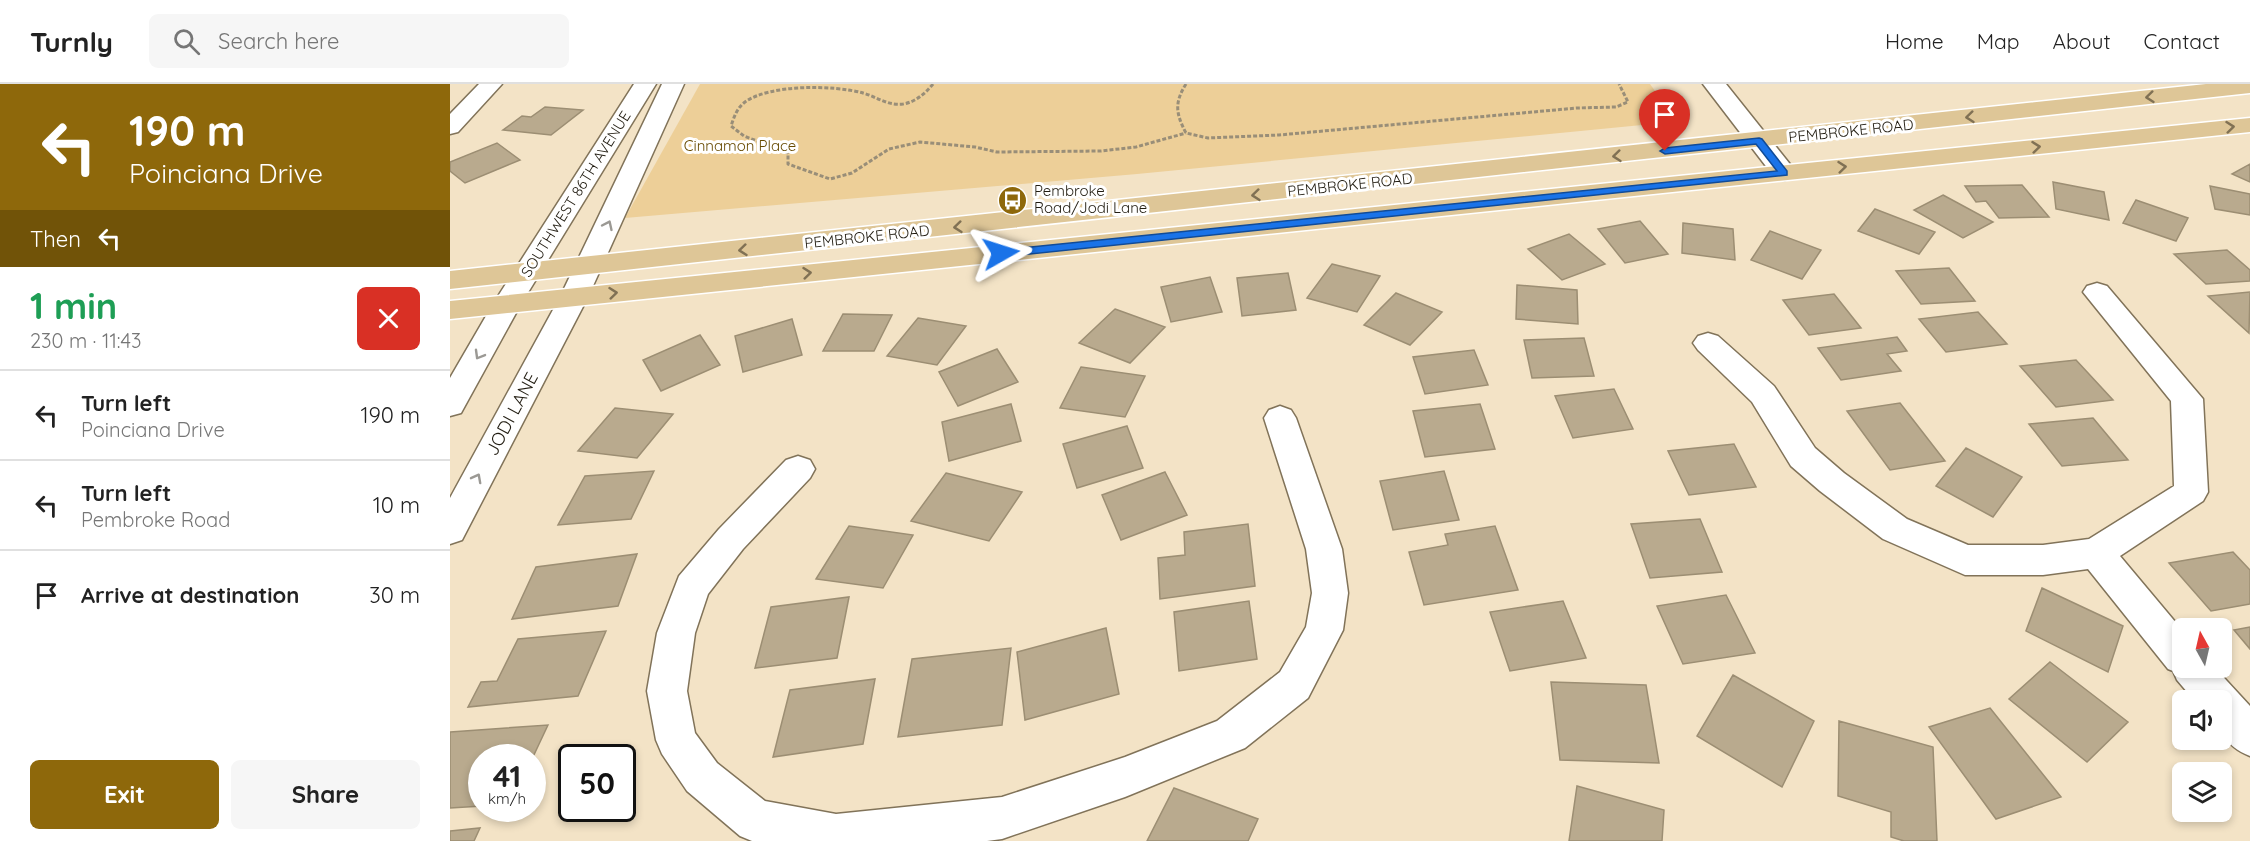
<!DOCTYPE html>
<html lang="en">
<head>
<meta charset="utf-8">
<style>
  body { margin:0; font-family:Quicksand,sans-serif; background:#f6f6f6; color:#222; height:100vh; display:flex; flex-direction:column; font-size:22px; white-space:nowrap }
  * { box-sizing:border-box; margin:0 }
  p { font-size:20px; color:#767676 }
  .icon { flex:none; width:33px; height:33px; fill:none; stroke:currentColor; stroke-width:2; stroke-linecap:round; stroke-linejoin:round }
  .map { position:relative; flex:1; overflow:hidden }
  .side { display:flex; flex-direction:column; background:#fff; width:450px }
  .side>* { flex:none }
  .top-card { background:#8e680b; color:#fff; overflow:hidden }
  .needle { width:39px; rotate:352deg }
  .controls { position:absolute; left:1722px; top:534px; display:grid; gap:12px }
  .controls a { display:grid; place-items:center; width:60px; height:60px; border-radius:9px; background:#fff; box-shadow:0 3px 9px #0003; font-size:30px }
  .speed { position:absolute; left:18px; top:660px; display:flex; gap:12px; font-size:30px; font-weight:700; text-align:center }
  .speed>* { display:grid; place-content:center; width:78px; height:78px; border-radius:50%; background:#fff; box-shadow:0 3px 9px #0003; line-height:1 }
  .speed small { font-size:15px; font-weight:400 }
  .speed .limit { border:3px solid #111; border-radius:9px; background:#fff; color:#111 }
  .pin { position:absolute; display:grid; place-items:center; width:51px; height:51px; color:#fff; margin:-62px -26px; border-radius:50% 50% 50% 0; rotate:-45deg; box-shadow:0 0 6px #0007 }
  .pin .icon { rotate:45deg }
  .me { position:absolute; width:66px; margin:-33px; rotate:84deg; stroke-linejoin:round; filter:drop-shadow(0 0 4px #0008) }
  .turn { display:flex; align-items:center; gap:21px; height:126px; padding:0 30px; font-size:27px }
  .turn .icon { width:78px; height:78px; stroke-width:2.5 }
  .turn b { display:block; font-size:42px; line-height:51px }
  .then { display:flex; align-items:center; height:57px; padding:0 30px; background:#0003; gap:12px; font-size:22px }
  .round { display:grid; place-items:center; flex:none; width:63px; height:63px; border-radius:9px; background:#f6f6f6 }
  .head { display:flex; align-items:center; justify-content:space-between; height:102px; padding:0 30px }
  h1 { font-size:36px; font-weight:700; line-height:45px; color:#1e9e55 }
  .button { display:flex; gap:12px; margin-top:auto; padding:12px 30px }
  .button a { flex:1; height:69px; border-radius:9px; background:#8e680b; color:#fff; font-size:24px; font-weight:700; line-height:69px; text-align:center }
  .button a+a { background:#f6f6f6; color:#222 }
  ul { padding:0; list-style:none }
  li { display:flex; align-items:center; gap:18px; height:90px; padding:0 30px; border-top:2px solid #e0e0e0 }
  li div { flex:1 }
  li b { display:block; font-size:22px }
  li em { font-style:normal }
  header { display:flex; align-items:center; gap:36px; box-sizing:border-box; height:84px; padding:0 30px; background:#fff; border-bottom:2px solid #e0e0e0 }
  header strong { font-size:28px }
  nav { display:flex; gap:33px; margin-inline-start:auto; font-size:21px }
  .search { width:420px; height:54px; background:#f6f6f6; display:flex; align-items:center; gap:15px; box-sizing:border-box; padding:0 21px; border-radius:9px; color:#767676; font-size:22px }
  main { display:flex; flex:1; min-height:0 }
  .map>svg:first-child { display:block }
</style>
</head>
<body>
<header>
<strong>Turnly</strong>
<div class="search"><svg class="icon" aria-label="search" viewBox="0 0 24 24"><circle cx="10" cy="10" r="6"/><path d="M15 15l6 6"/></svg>Search here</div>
<nav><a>Home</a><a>Map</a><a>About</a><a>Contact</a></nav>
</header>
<main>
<section class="side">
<div class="top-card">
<div class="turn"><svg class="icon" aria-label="left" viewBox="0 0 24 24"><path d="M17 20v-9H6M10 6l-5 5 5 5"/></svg><div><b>190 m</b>Poinciana Drive</div></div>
<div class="then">Then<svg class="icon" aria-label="left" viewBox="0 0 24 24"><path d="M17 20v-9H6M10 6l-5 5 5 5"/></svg></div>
</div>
<div class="head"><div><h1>1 min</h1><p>230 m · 11:43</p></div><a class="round" style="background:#d93025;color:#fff"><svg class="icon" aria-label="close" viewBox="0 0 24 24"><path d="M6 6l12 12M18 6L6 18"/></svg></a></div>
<ul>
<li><svg class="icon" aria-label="left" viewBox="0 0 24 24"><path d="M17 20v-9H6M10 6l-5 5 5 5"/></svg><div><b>Turn left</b><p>Poinciana Drive</p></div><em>190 m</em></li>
<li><svg class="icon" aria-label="left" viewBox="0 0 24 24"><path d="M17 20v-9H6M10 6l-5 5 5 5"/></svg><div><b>Turn left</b><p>Pembroke Road</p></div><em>10 m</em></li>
<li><svg class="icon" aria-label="arrive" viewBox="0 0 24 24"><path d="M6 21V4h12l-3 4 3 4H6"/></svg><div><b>Arrive at destination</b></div><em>30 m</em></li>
</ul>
<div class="button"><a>Exit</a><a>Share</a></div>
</section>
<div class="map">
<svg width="1800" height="757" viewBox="0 0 1800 757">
  <rect width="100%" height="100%" fill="#f3e3c6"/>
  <path fill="#edcf98" d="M250,0h950l18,25 -26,16 -505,49 -512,44z"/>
  <path fill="#b9aa8e" stroke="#9c8e73" stroke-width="1.5" d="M95,23l38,3 -32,25 -48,-5 19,-14 9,1z
    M47,59l23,17 -55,23 -15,-12v-9z
    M1800,80v18l-18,-8z
    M1603,98l51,10 5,28 -53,-11z
    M1572,101l27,32 -50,1 -13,-17 -10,1 -11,-16z
    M1760,102l40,8v21l-35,-6z
    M1493,111l50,27 -30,16 -49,-28z
    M1686,116l52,18 -12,23 -53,-18z
    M1425,125l60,23 -16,22 -61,-23z
    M1190,137l28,33 -43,9 -27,-34z
    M1233,139l50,6 2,31 -53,-7z
    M1320,147l51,19 -19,29 -51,-19z
    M1119,150l36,30 -43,16 -34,-31z
    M1777,166l23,20v11l-44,3 -32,-30z
    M882,180l48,12 -23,36 -50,-14z
    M1499,184l26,33 -54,3 -25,-33z
    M838,189l8,37 -54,6 -5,-38z
    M760,193l12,35 -51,10 -10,-35z
    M1067,201l60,5 1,34 -62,-5z
    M1800,208l-1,41 -41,-37z
    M946,209l46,19 -32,33 -46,-20z
    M1384,210l27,34 -52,7 -26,-35z
    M665,225l50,18 -35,36 -51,-20z
    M1528,228l29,32 -61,8 -27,-33z
    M393,230l49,1 -18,36h-51z
    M468,234l48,8 -29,39 -50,-9z
    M342,235l10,36 -59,17 -8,-36z
    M250,251l20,30 -59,26 -18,-31z
    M1447,253l10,14 -20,3 14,17 -60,9 -23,-32z
    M1134,254l10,38 -62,2 -8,-38z
    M547,265l21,33 -60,24 -19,-34z
    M1024,266l14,35 -63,9 -12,-37z
    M1626,276l37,40 -57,7 -36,-41z
    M631,283l64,9 -20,41 -65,-9z
    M1164,305l19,40 -60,9 -18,-42z
    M1450,319l45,58 -55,9 -43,-59z
    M561,320l10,37 -72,20 -7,-39z
    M1030,320l15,45 -70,8 -12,-46z
    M165,324l58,6 -36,44 -59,-7z
    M1643,334l35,42 -66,6 -33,-42z
    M677,342l16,42 -66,20 -14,-44z
    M1284,360l22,43 -67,8 -21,-44z
    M1516,364l56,29 -29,40 -57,-31z
    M204,387l-23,48 -73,6 27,-49z
    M994,387l15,49 -66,10 -13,-49z
    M715,388l22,43 -66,25 -19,-45z
    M496,389l76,19 -33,49 -78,-20z
    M1250,435l22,53 -72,6 -19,-54z
    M798,440l7,62 -95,13 -2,-41 27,-3 -1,-23z
    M399,442l64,9 -30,53 -67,-9z
    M1045,442l23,64 -94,15 -15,-53 39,-7 -3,-11z
    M1783,468l17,18v34l-39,7 -42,-48z
    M187,470l-19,52 -106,13 24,-52z
    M1592,504l81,38 -15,46 -82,-41z
    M1276,511l29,58 -72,11 -26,-58z
    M399,513l-12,61 -82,10 16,-61z
    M799,517l8,58 -78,12 -5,-59z
    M1113,517l23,57 -76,13 -20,-59z
    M1800,543v22l-16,-19z
    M656,544l13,66 -94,26 -8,-68z
    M156,547l-28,65 -110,11 13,-25 16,-1 21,-42z
    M561,564l-9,77 -104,12 14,-78z
    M1600,578l78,60 -41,40 -78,-63z
    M1283,591l81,46 -32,66 -85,-51z
    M425,595l-12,65 -90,13 17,-67z
    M1101,598l95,3 13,78 -99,-3z
    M1540,624l71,89 -65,22 -67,-92z
    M1389,637l94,26 4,94h-33l-13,-4v-25l-53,-16z
    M98,641l-16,34 -50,-1v48l-32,2v-76z
    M1127,702l87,24 -2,31h-93z
    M724,704l84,31 -10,22h-101z
    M30,744l-6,13h-24v-10z"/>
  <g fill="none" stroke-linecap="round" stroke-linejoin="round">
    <defs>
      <path id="minor" d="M29,0h23l-44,48 -8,2v-20z
        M184,0h22l-135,220 -60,109 -11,3v-38l43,-74z
        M212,0h22l-96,213 -126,243 -12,4v-46l110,-201z
        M1253,0h23l67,84 3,5 -3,5 -9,2 -9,-2z
        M1647,199l10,3 96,113 5,93 -5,9 -83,55 62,74v38h33l35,38v50c-30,-12 -28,-27 -28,-56h-28l-17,-20 -4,-9 -5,-2 -80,-100 -45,6h-78l-82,-36 -63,-48 -29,-25 -39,-64 -54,-52 -5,-7 5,-7 10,-3 10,3 56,50 41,62 29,25 63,46 61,26h75l46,-6 85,-53 -3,-85 -88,-109 4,-6z
        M830,322l11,4 5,8 46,131 6,44 -5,37 -35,68 -63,50 -120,49 -123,42 -15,2h-235l-12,-5 -53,-45 -25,-37 -6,-14 -9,-49 10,-58 22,-57 40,-47 67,-69 12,-4 12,4 5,9 -5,9 -67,71 -35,45 -13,39 -8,58 8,42 22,30 48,38 71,13 166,-17 123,-40 92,-36 63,-49 26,-45 6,-34 -6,-44 -42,-131 5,-8z"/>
      <path id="major" d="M1756,0h44v9l-1800,196v-18z
        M1800,34v14l-1800,187v-18z"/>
    </defs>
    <use href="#minor" stroke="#817359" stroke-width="3"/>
    <use href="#major" stroke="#fff" stroke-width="3"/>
    <path stroke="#998e78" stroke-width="3" stroke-dasharray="4 2" stroke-linecap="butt" d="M483,0c-8,10 -18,18 -30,20 -15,2 -26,-7 -40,-11 -29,-8 -93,-9 -118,9 -8,6 -11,15 -14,24l13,10 44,17v11l42,15 22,-6 37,-24 31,-7 55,5 22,5 104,-1 35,-4 50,-14
      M736,0c-12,19 -10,30 0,49l22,5 71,-3 298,-27 39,-1 12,-5 -9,-18"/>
    <use href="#minor" fill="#fff" fill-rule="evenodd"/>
    <use href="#major" fill="#dec697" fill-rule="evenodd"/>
  </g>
  <defs><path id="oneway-chevron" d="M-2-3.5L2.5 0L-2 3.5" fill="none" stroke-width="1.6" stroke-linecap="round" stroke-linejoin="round" transform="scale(1.5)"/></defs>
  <g stroke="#807154">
    <use href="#oneway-chevron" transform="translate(1700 13) rotate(174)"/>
    <use href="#oneway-chevron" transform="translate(1520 33) rotate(174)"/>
    <use href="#oneway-chevron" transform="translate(1780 43) rotate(-6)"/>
    <use href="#oneway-chevron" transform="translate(1586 63) rotate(-6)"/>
    <use href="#oneway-chevron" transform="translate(1167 72) rotate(174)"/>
    <use href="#oneway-chevron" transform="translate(1392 83) rotate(-6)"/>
    <use href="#oneway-chevron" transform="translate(806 111) rotate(174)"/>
    <use href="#oneway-chevron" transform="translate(508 143) rotate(174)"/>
    <use href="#oneway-chevron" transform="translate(293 166) rotate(174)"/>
    <use href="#oneway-chevron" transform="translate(357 189) rotate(-6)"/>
    <use href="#oneway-chevron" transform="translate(163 209) rotate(-6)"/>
  </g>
  <g stroke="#9b9994">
    <use href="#oneway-chevron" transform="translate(158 141) rotate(-65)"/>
    <use href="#oneway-chevron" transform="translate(29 271) rotate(120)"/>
    <use href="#oneway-chevron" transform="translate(27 394) rotate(-62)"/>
  </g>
  <path fill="#1a73e8" stroke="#114b97" stroke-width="1.5" d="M1309,54l3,1 25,32v4l-786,82 -6,-4 6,-3 776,-79 -21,-27 -91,10 -5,-3 5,-3z"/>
  <defs>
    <symbol id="bus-disc" viewBox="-11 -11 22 22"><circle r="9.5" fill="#8e680b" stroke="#fff"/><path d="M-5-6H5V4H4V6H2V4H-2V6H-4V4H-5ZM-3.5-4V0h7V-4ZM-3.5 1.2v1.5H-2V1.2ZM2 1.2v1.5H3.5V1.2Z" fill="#fff"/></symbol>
  </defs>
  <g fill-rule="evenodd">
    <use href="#bus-disc" x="546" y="100" width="33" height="33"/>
  </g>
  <g text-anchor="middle" stroke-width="6" stroke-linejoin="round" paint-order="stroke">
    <g font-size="15" fill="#211c11" stroke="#fff">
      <text transform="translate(1401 47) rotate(-6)" y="5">PEMBROKE ROAD</text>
      <text transform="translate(900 101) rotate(-6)" y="5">PEMBROKE ROAD</text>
      <text transform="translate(126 110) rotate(-58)" y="5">SOUTHWEST 86TH AVENUE</text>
      <text transform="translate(417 153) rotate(-6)" y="5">PEMBROKE ROAD</text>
    </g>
    <g font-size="15" fill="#674a00" stroke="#fff">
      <text x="290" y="67">Cinnamon Place</text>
    </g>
    <g font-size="15" fill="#211c11" stroke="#fff" text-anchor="start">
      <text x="584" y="112">Pembroke<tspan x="584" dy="17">Road/Jodi Lane</tspan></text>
    </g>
    <g font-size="18" fill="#211c11" stroke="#fff">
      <text transform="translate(62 330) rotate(-62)" y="6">JODI LANE</text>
    </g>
  </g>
</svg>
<div class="controls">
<a><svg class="needle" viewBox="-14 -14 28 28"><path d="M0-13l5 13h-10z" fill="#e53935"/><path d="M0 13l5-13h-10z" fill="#767676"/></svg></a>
<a><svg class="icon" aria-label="sound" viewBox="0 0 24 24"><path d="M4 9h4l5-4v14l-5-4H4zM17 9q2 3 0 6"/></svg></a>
<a><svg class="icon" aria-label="layers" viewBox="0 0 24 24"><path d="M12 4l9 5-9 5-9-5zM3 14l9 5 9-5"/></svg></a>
</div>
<div class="speed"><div>41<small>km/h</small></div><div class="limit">50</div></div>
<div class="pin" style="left:1215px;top:67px;background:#d93025"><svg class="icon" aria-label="arrive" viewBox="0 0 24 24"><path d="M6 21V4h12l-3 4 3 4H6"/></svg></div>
<svg class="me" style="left:551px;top:169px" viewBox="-20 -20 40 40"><path d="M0-17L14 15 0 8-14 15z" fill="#1a73e8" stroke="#fff" stroke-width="4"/></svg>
</div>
</main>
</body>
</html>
